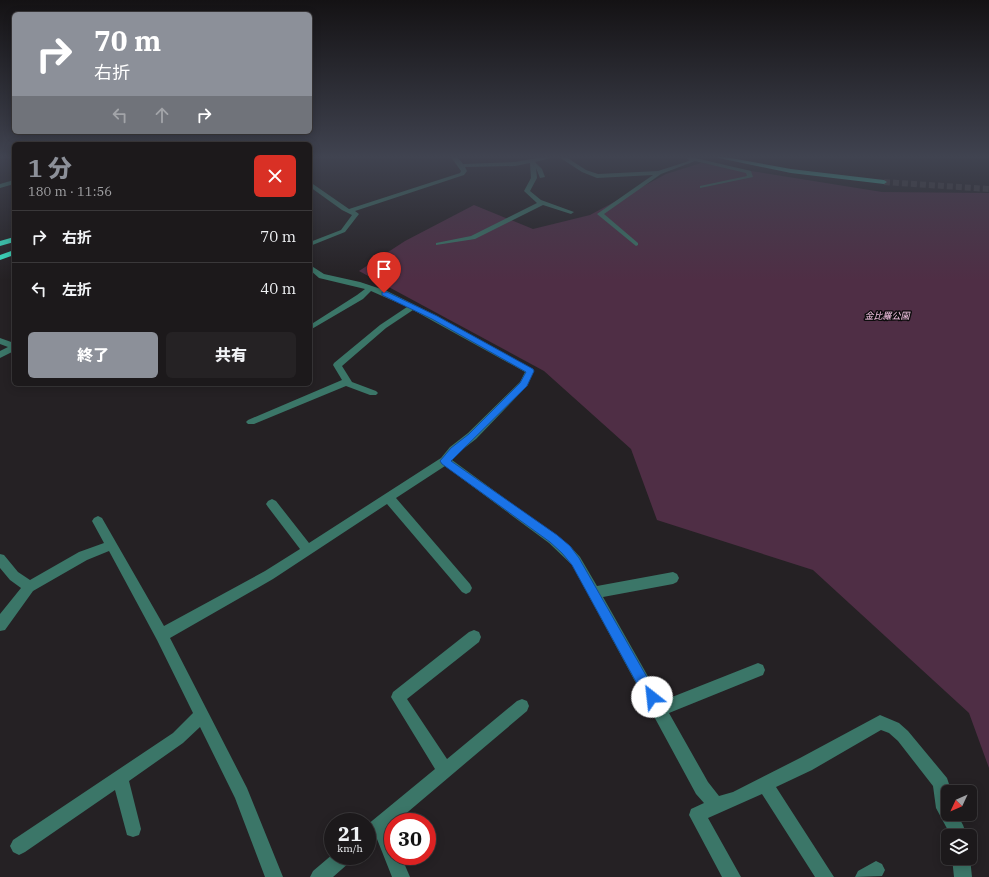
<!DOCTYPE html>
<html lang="ja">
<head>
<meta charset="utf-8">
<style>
  body { margin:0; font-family:"IBM Plex Serif","Noto Sans JP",serif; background:#252224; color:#f1f3f6; height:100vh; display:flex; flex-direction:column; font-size:15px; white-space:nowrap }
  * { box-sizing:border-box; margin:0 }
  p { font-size:13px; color:#a0a0a3 }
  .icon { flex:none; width:22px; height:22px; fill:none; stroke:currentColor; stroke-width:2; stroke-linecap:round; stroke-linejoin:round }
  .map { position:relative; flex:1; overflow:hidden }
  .drawer { position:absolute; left:12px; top:142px; width:300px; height:244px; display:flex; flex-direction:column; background:#1c191b; border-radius:6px; box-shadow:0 2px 10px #0003,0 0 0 1px #3a383a }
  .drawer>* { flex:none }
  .hud { position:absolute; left:12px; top:12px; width:300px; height:122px; border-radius:6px; box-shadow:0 2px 10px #0003,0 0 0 1px #3a383a; background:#8c9099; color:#fff; overflow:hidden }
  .needle { width:26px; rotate:226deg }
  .buttons { position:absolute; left:941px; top:785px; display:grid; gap:8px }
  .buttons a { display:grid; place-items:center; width:36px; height:36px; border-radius:6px; background:#1c191b; box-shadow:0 2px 10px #0003,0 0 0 1px #3a383a; font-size:20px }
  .speed { position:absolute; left:324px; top:813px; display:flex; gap:8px; font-size:20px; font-weight:700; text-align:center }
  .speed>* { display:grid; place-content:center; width:52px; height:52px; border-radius:50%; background:#1c191b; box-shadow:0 2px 10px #0003,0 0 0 1px #3a383a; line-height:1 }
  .speed small { font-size:10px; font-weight:400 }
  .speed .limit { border:6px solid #d22; background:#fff; color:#111 }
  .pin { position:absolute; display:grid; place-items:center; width:34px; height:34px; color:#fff; margin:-41px -17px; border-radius:50% 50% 50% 0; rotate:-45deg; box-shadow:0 0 4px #0007 }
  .pin .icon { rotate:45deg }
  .me { position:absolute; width:44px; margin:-22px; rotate:331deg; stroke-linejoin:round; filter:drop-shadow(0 0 3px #0008) }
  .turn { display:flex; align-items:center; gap:14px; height:84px; padding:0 16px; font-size:18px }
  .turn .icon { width:52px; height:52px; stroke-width:2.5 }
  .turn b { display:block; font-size:28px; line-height:34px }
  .lanes { display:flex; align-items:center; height:38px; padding:0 16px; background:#0003; justify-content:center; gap:20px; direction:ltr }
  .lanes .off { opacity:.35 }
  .round { display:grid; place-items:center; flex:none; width:42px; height:42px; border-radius:6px; background:#252224 }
  .overview { display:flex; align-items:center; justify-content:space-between; height:68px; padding:0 16px }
  h1 { font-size:24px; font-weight:800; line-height:30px; color:#8c9099 }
  .button { display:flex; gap:8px; margin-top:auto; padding:8px 16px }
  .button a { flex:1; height:46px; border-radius:6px; background:#8c9099; color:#fff; font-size:16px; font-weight:800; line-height:46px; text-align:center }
  .button a+a { background:#252224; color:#f1f3f6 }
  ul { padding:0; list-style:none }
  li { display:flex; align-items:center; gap:12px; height:52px; padding:0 16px; border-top:1px solid #3a383a }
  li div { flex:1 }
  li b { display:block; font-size:15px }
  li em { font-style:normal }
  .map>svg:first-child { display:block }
</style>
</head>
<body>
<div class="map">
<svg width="989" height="877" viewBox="0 0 989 877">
  <rect width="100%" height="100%" fill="#252124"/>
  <path fill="#4f2e45" d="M701,163l181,29 107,1v575l-20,-55 -156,-143 -156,-50 -26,-71 -87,-78 -185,-100 46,-30 69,-36 59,24 57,-14 76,-41z"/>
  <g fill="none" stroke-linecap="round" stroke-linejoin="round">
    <path stroke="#433f42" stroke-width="6" stroke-dasharray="6 3" stroke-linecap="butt" d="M884,182l105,7"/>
    <path fill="#3b7668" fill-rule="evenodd" d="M451,157h6l6,7 52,-2 28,-5h11l-19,5 7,7 3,8 -5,1 -4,-10 1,10 -7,13 11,9 33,12 -3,2 -28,-9 -68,34 -39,6v-2l35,-7 66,-33 -13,-12 7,-13 -1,-15 -15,3 -50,1 2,4 -3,4 -109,36 4,3 -14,18 -35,14v-4l31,-12 11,-15 -10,-5 -32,-23v-5l39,27 111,-36 1,-2z
      M559,157h7l20,13 12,4 60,-3 28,-9 4,-2 -3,-1v-2h4l60,14 2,6 -53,11v-2l47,-10 -1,-3 -51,-12 -34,13 -57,40 34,29v2l-2,1 -39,-32 56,-39 -56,3 -15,-6z
      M14,180v4l-14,4v-4z
      M310,265l14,9 36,8 27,9 50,25 96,53 1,2 -7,15 -51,53 -18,14 -6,7 118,86 10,11 17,29 76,-14 4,2 2,4 -2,4 -4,2 -70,13 59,104 96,-38 5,2 2,5 -2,5 -94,38 39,69 11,14 14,-4 67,-34 80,-43 19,8 9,8 39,47 2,6 -1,30h9l6,11 4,11h-16l-15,-28 -3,-22 -35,-45 -9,-8 -8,-3 -69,40 -36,17 58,90h-19l-53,-83 -54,24 33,59h-19l-33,-62 2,-6 13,-6 -8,-9 -124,-229 -23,-22 -104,-77 -49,32 74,86 2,4 -2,4 -4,2 -4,-2 -75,-88 -114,75 -103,59 77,150 36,89h-18l-30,-79 -35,-71 -17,16 -54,38 12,48 -2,6 -6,2 -6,-2 -12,-45 -90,62 -6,3 -6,-3 -3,-6 3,-6 160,-107 20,-20 -36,-73 -48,-89 -22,9 -54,31 -28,39 -5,1v-17l21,-26 -11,-8 -10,-12v-14l4,1 14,17 12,8 49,-28 25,-9 -12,-22 2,-3 4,-2 4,2 62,108 101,-55 35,-22 -32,-42 -2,-3 2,-3 4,-2 4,2 33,42 132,-85 9,-11 18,-14 52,-51 5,-10 -112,-62 -27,18 -44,38 10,16 24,9 2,2 -2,2h-6l-24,-9 -92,38h-6l-2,-2 2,-2 94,-40 -9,-15 1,-2 46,-38 27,-18 -36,-16 -8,8 -53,31v-5l47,-30 8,-6 -46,-11 -9,-8z
      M0,338l14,5v8l-14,7v-7l8,-4 -8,-3z
      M474,630l5,2 2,5 -2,5 -72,57 40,60 70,-58 5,-2 5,2 2,5 -2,5 -131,111h-3v3l-3,3 3,8v20h8l9,21h-18l-15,-38 -10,5v-19l68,-56 -44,-72 2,-5 76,-60z
      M333,854v2h20l-3,6 -17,15h-23l3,-6z
      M952,858h18l2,19h-18z
      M876,861l6,3 3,6 -3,6 -27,1 3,-6z"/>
    <path fill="#3fcaae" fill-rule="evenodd" d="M714,157h11l66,12 93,11 3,2 -3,2 -93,-11z"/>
    <path fill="#3aebca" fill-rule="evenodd" d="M310,157h5l-5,2z
      M14,237v5l-14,4v-5z
      M14,250v5l-14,5v-5z"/>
  </g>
  <linearGradient id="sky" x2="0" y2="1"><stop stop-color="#141214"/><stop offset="0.56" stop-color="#404350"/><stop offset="1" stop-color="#404350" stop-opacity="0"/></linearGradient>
  <rect width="989" height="280" fill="url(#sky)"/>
  <path fill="#1a73e8" stroke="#114b97" d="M382,292h5l50,24 96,53 1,2 -7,15 -76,75 106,74 13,11 9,12 77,135 2,4 -2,5 -4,2 -5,-2 -75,-137 -10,-12 -12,-11 -108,-78 -2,-3 11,-13 18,-14 51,-51 6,-11 -94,-53 -50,-24z"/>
  <g text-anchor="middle" stroke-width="3" stroke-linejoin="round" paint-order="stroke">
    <g font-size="9" font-style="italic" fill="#fccbeb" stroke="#0d0c0d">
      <text x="887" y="319">金比羅公園</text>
    </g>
  </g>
</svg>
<div class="buttons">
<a><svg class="needle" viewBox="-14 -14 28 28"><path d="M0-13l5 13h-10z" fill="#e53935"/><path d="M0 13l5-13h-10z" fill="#a0a0a3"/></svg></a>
<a><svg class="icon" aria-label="layers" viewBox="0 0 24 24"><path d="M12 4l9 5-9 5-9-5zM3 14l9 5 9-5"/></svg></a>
</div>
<div class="speed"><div>21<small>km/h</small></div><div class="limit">30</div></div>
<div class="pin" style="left:384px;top:293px;background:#d93025"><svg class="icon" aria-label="arrive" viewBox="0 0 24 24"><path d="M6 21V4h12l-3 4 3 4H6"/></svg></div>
<svg class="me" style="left:652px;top:697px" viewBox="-20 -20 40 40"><circle r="19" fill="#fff"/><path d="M0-13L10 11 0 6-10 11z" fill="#1a73e8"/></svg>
<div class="hud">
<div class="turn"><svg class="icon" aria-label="right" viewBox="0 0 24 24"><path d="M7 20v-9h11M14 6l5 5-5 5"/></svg><div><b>70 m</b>右折</div></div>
<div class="lanes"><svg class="icon off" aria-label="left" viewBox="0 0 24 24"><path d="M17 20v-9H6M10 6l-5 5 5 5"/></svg><svg class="icon off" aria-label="ahead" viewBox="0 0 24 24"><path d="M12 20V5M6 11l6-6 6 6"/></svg><svg class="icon" aria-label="right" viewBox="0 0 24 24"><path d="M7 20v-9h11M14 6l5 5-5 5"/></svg></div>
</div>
<section class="drawer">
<div class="overview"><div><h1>1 分</h1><p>180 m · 11:56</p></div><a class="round" style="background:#d93025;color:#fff"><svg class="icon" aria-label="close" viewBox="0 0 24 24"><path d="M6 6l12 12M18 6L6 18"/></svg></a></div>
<ul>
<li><svg class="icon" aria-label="right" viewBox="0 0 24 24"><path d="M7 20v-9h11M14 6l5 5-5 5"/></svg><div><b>右折</b></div><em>70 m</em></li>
<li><svg class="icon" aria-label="left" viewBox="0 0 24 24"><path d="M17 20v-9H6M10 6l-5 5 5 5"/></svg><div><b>左折</b></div><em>40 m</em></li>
</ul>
<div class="button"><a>終了</a><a>共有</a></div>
</section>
</div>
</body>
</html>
